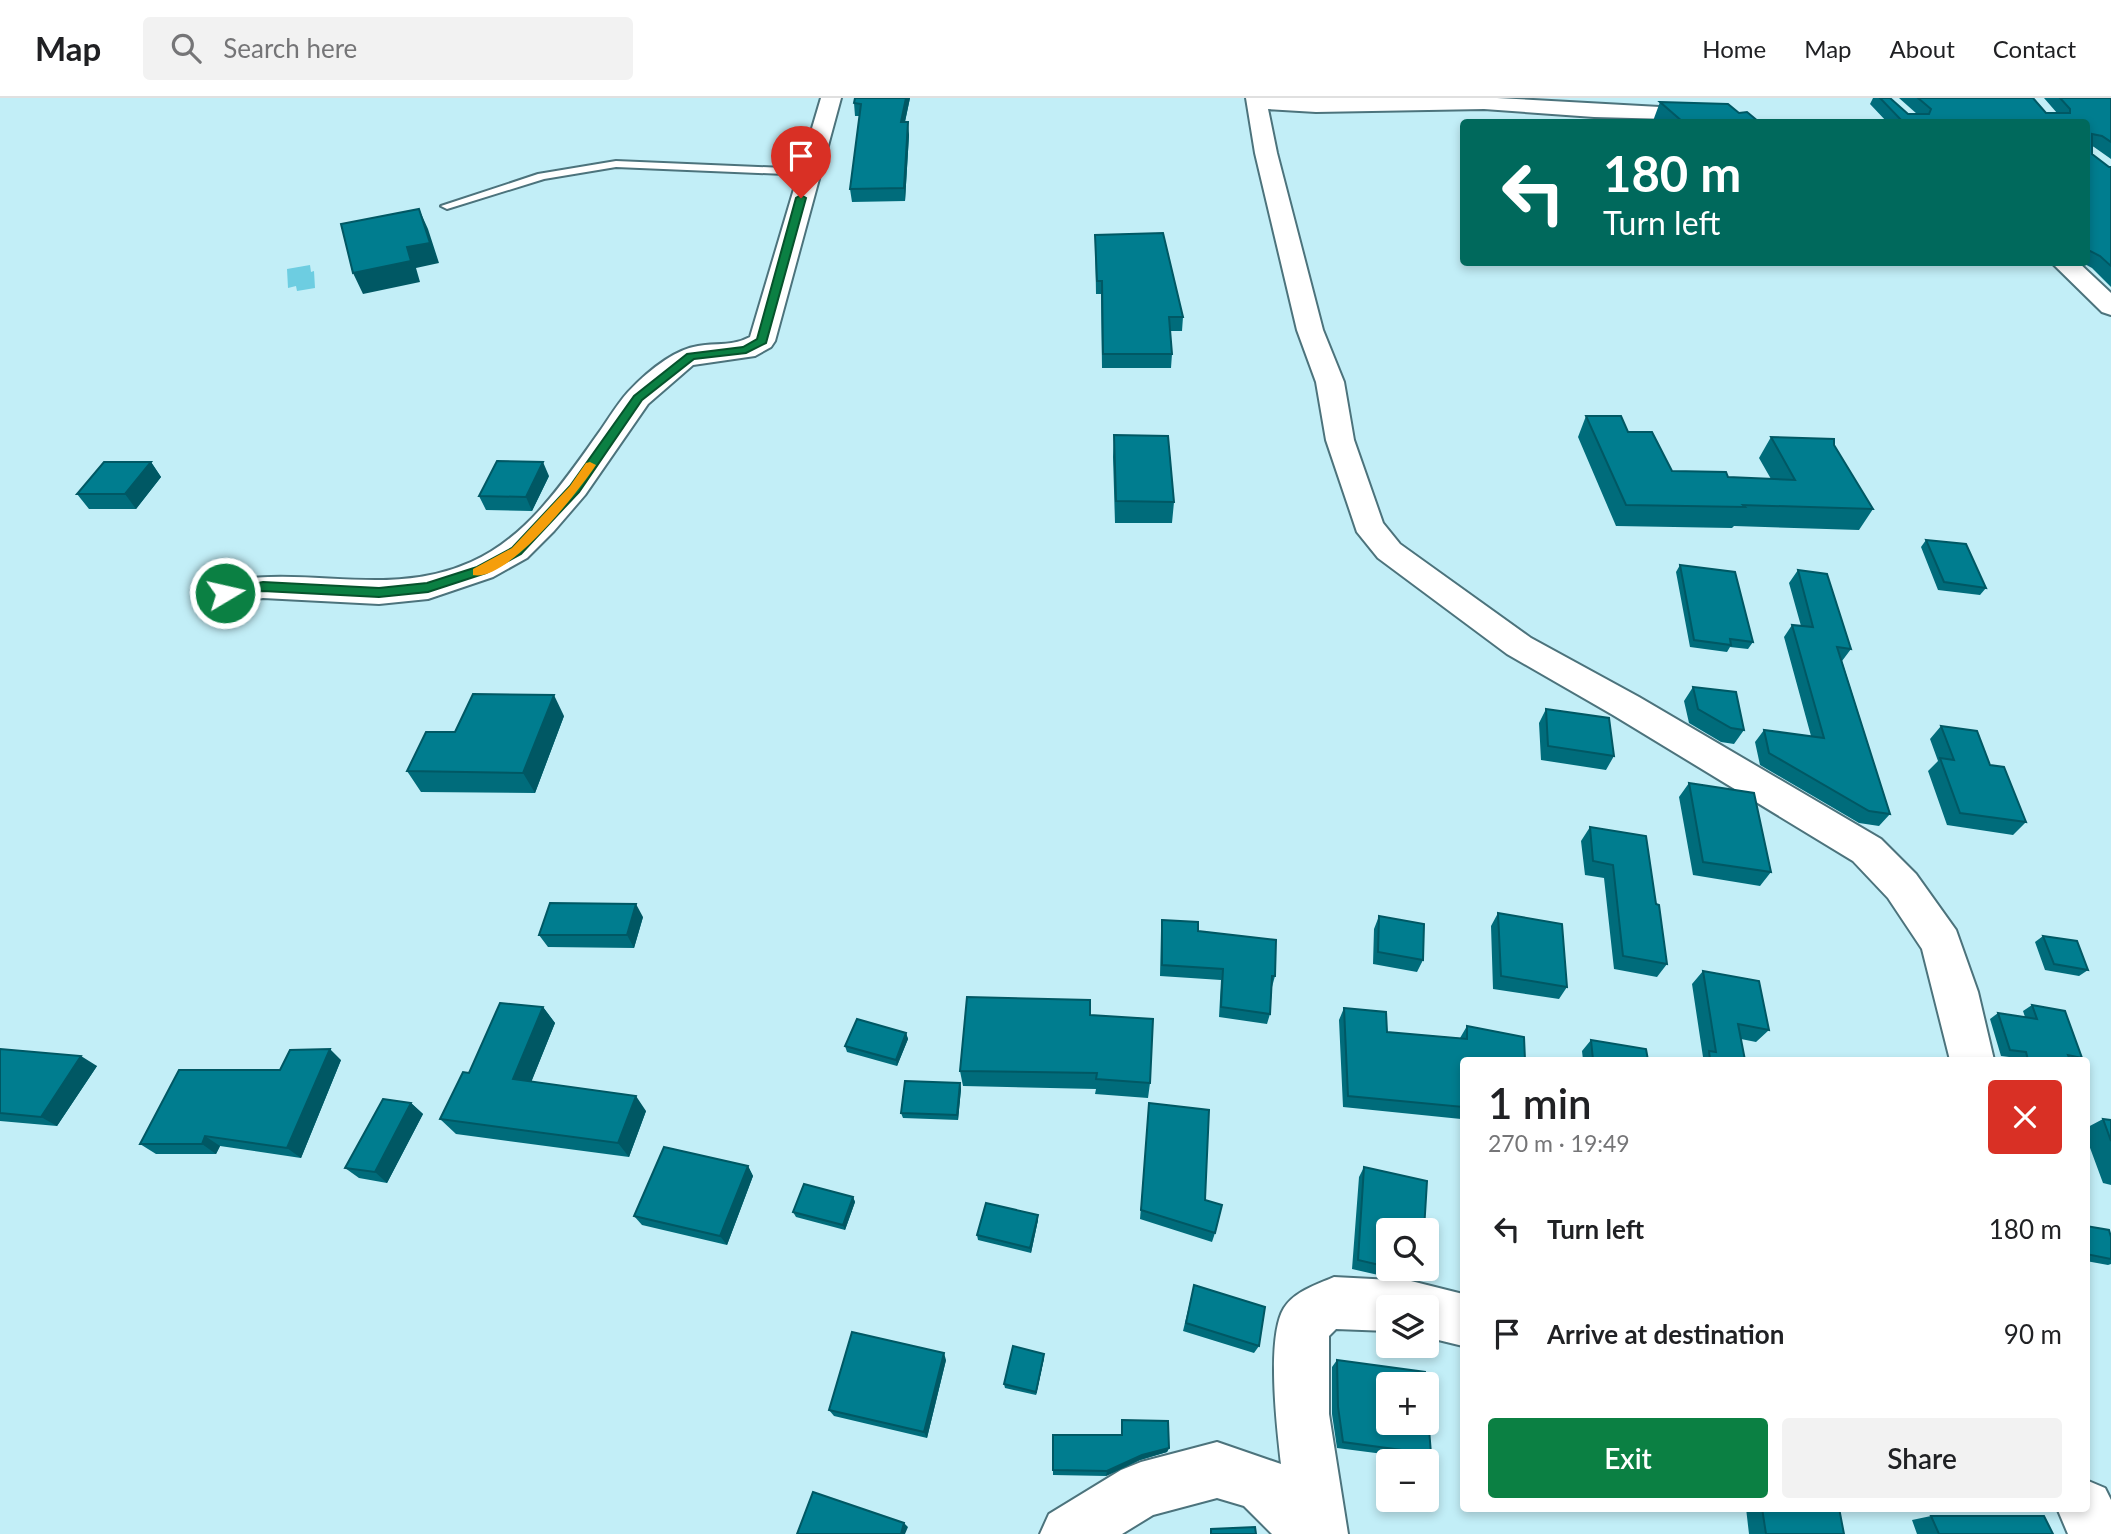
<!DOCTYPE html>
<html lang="en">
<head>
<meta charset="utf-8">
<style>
  body { margin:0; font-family:Lato,sans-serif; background:#f2f2f2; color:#202124; height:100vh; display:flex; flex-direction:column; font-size:26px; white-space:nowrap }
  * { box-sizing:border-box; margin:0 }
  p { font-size:23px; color:#757577 }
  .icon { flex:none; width:38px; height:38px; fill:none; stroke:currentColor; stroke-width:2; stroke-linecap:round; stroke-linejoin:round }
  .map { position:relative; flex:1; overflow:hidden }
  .panel { position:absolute; left:1460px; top:959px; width:630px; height:455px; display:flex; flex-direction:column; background:#fff; border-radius:7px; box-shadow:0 4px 10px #0003 }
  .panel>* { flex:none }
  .guide { position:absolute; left:1460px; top:21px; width:630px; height:147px; border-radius:7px; box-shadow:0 4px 10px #0003; background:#00695c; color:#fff; overflow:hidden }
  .controls { position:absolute; left:1376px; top:1120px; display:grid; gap:14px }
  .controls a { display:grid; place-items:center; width:63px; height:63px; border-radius:7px; background:#fff; box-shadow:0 4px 10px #0003; font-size:35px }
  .pin { position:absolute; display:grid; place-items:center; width:60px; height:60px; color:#fff; margin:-72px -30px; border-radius:50% 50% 50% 0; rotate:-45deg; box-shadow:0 0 7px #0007 }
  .pin .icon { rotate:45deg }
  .me { position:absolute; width:77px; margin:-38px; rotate:81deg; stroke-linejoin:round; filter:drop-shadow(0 0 5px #0008) }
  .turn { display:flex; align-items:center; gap:24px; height:147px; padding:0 28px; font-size:32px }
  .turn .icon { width:91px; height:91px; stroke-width:2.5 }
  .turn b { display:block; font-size:49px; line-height:60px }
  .round { display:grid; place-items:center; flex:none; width:74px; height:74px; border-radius:7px; background:#f2f2f2 }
  .headline { display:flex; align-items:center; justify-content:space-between; height:119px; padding:0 28px }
  h1 { font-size:42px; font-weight:600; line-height:52px }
  .button { display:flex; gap:14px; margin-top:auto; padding:14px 28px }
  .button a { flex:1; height:80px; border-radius:7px; background:#0b8043; color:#fff; font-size:28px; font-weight:600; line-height:80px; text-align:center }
  .button a+a { background:#f2f2f2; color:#202124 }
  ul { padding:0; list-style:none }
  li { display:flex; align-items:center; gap:21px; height:105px; padding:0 28px }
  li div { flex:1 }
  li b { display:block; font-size:26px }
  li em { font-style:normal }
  header { display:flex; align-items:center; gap:42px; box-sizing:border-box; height:98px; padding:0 35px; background:#fff; border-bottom:2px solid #e0e0e0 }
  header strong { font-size:33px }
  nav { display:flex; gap:38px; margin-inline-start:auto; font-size:24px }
  .search { width:490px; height:63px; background:#f2f2f2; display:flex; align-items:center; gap:18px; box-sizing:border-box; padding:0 24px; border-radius:7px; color:#757577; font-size:26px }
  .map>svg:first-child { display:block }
</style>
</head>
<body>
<header>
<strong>Map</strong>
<div class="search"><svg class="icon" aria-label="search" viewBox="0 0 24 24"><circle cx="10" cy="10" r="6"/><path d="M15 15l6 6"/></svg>Search here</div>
<nav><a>Home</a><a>Map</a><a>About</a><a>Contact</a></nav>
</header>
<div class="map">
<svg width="2111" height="1436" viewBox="0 0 2111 1436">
  <rect width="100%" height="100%" fill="#c2eef7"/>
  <path fill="#6dcde1" d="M310,167l1,7 3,-1 1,17 -18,3 -1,-5 -8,2 -1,-19z"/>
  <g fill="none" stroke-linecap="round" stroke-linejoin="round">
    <defs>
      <path id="lane" d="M616,63l192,8 5,3 -5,3 -192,-8 -72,12 -97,30 -6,-3 97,-32z"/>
      <path id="street" d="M821,0h20l-66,243 -4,6 -16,9 -62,9 -45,39 -63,91 -31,36 -27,27 -34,19 -65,22 -49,5 -116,-6 -38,6 -12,-3 -4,-8 4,-8c87,-24 171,16 258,-23 57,-25 94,-82 129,-131 9,-13 18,-28 28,-39 18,-19 45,-42 70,-46 18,-3 36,0 52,-9z
        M1246,0h251l217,12 3,4 -3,4 -7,2 -113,-3 -110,-8 -168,3 -48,-3 9,44 46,177 21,52 10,58 29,83 17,21 131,94 108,59 242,142 35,35 40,56 22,62 16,68h-44l-28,-111 -34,-51 -35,-37 -240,-146 -106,-61 -129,-96 -21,-26 -31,-92 -10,-58 -19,-52 -42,-177z
        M2051,164h27l33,31v22l-9,-3z
        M1334,1179l77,4 52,13v52l-37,-9v-30h-38v24l-52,-2 -7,7v78l19,120h-76l-28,-28 -27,-8 -64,17 -31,19h-82l9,-20 72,-44 20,-8 76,-20 64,22c-4,-35 -15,-127 3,-156 11,-17 32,-23 50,-31z
        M2086,1382l19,8 6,12v34h-43l-11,-26h29z"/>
    </defs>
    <use href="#lane" stroke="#4c737c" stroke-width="4"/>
    <use href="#street" stroke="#4c737c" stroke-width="4"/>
    <use href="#lane" fill="#fff" fill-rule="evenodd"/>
    <use href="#street" fill="#fff" fill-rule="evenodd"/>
  </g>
  <path fill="#006c7b" d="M855,0h55l-5,24 4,13 -4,66 -53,1 -2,-13 10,-73h-5l-1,-13z
    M1873,0h17l18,16h9l-18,-16h134l13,15h11l-13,-15h67v61l-17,-12 -2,-1v8l17,13h2v120l-19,-19 -11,-6h5v-140h-199l-17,-18z
    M1660,4l79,11 20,9h-104l-2,-1z
    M1095,137l88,82 -1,14h-12l2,23 -1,14h-69l-1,-74h-5z
    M1586,318l42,16 44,39 56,6 43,2 -12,-21 12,-21 63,8 39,64 -14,21 -125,-4 -2,2 -116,-2 -38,-89z
    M1114,337l60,67 -2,21h-57l-2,-66z
    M151,364l10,15 -25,32h-47l-12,-15z
    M549,378l-17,35 -46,-1 -7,-14z
    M1926,442l60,48 -6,7 -42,-5 -17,-43z
    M1680,467l73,77 -5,7 -18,-2 -3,5 -37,-5 -14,-75z
    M1798,472l53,79 -9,12 48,153 -11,12 -20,-3 -99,-58 -5,-23 9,-12 47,6 -27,-99 8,-12 9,1 -12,-43z
    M1693,589l51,43 -10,14 -13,-2 -32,-19 -5,-22z
    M1546,611l68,47 -8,14 -65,-10 -2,-37z
    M564,618l-29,77 -114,-1 -14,-21 48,-39z
    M1941,628l49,39 36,57 -13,13 -66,-10 -19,-54 10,-10 -8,-22z
    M1689,685l82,89 -11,14 -67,-11 -14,-78z
    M1590,729l66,77 11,60 -10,13 -43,-8 -10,-91 -19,-3 -4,-34z
    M1498,815l69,74 -8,12 -66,-10 -2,-63z
    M1379,818l44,44 -6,12 -44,-8 1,-35z
    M643,819l-9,31 -86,-1 -9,-12z
    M1162,822l36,11 77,45 -3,11 -2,27 -3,10 -48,-7 2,-37 -61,-4 1,-45z
    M2043,838l45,34 -9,6 -34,-6 -10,-28z
    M1703,873l66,59 -13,12 -15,-3 4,21h-46l4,-3 -11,-73z
    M2032,907l50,53 -5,2h-59l-1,-2 -16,-2 -11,-37 8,-6 27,4 -2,-6z
    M543,909l12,16 -24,59 115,29 -17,46 -173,-23 -16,-15 29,-46z
    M1344,910l43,24 73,6 7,-12 57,11 -61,23v65l-2,-1v-5l-118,-12 -4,-87z
    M1090,917l60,68 -2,15 -53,-4 1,-5 -133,-3 -3,-15z
    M906,935l2,6 -11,27 -50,-14 -2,-6z
    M1591,942l57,20h-65l-1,-9z
    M0,951l97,17 -40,60 -57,-5z
    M341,962l-40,98 -81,-12 -4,8h-60l-16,-10 140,-74z
    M960,985l1,6 -3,31 -55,-2 -2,-5z
    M411,1005l12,11 -36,69 -28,-5 -14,-10z
    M1149,1005l56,97 10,33 -3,9 -72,-23z
    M2103,1021l8,1v65l-8,-2 -17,-46v-9z
    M748,1068l5,10 -26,69 -85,-20 -8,-9z
    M1364,1069l24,63v39h35v2l-8,8 -28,-2 -35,-8 7,-92z
    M853,1099l2,5 -10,28 -49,-13 -3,-5z
    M1038,1117v5l-7,33 -53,-13 -1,-5z
    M2086,1128l25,11v27l-3,1 -22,-4z
    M1194,1187l65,61 -5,7 -71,-22z
    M1044,1260l-8,37 -31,-7 -1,-4z
    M946,1262l-19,78 -93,-22 -5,-6z
    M1337,1262l94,94 -9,5 -85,-11 -5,-34v-47z
    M1122,1322l47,28 -2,4 -27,8 -34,16 -53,-1v-40h68z
    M1746,1410h93l5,26h-95z
    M1931,1418l122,18h-136l-5,-14z"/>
  <path fill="#005864" d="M906,0h4l-8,37 -1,-13z
    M908,24l1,13 -4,66 -1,-13z
    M419,111l9,20 11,34 -23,5 4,14 -57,12 -10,-21 54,-26z
    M151,364l10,15 -25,32 -11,-15z
    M543,364l6,14 -17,35 -6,-14z
    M554,597l10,21 -29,77 -12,-20z
    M636,806l7,13 -9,31 -7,-13z
    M543,909l12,16 -29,72 -13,-16z
    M906,935l2,6 -11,27 -1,-6z
    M330,951l11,11 -40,98 -14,-10z
    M81,958l16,10 -40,60 -16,-9z
    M960,985l1,6 -3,31 -1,-5z
    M636,998l10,15 -17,46 -11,-14z
    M411,1005l12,11 -36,69 -12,-11z
    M205,1038l15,10 -4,8 -14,-10z
    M748,1068l5,10 -26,69 -7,-9z
    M853,1099l2,5 -10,28 -2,-5z
    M1038,1117v5l-7,33 -1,-5z
    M944,1255l2,7 -19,78 -3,-6z
    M1044,1256v4l-8,37v-3z
    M1169,1350l-2,4 -27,8 -34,16 1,-5 35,-16z
    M904,1425l4,4 -3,7h-4z"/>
  <path fill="#007d8f" stroke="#005864" stroke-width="2" d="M855,0h51l-5,24h7l-4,66 -54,1 11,-85 -7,-1z
    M1880,0h10l18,16h21l2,-5 -13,-11h115l13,15h24v-4l-10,-11h51v44l-9,-6 -10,-2v20l17,13h2v99l-11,-10 -14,-7v-127h-183z
    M1660,4l68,2 11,9 8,-1 12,10h-76z
    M419,111l11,34 -23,4 4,14 -58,12 -12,-49z
    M1163,135l20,84h-14l3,37h-69l-1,-73h-5l-2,-46z
    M1586,318h35l7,16h24l20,39 54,1 2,5 67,3 -24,-43 63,2v6l39,64 -130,-4 2,2 -119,-2z
    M1114,337l54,1 6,66 -58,-1z
    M497,363l46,1 -17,35 -47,-1z
    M104,364h47l-26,32h-48z
    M1926,442l40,4 20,44 -42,-6z
    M1680,467l55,7 18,70 -23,-3 1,6 -37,-5z
    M1798,472l29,4 24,75 -14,-2 53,167 -21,-3 -100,-58 -5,-23 60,8 -32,-113 21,2z
    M1693,589l43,5 8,38 -13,-2 -33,-19z
    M473,596l81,1 -31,78 -116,-2 19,-39h29z
    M1546,611l63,9 5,38 -66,-10z
    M1941,628l36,5 13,34 14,2 22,55 -66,-9 -20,-55 14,2z
    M1689,685l65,10 17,79 -68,-10z
    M1590,729l56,9 10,68 3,1 8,59 -44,-8 -10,-91 -20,-4z
    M550,805l86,1 -9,31h-88z
    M1498,815l64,11 5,63 -66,-11z
    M1379,818l45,8 -1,36 -45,-8z
    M1162,822l36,2v9l78,9 -1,36h-3l-2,38 -49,-7 2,-38 -61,-4z
    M2043,838l34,5 11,29 -34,-6z
    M1703,873l56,10 10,49 -31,-6 7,36h-35l-1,-9 7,1z
    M967,899l123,3v15l63,4 -3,64 -54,-4 1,-6 -137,-2z
    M500,905l43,4 -30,72 123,17 -18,47 -178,-24 23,-47 6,1z
    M2032,907l33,6 17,47 -14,-3 2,5h-42l-2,-8 -16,-2 -12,-37 39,6z
    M1344,910l42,4 1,20 80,7v-13l57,11 1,23h-62v47l-115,-11z
    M857,921l49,14 -10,27 -51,-14z
    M1591,942l55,9 2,11h-55z
    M0,951l81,7 -40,61 -41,-4z
    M330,951l-43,99 -82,-12 -3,8h-62l39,-74h101l10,-20z
    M905,983l55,2 -3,32 -56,-2z
    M383,1001l28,4 -36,69 -30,-4z
    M1149,1005l60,7 -4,90 17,5 -7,28 -74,-23z
    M2103,1021l8,1v21z
    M664,1049l84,19 -28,70 -86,-20z
    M1364,1069l63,14 -3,49h-36v37l-30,-7z
    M804,1086l49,13 -10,28 -50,-13z
    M986,1105l52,12 -8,33 -53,-13z
    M2086,1128l23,4 2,7v22l-25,-5z
    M1400,1171h23v2z
    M1194,1187l71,22 -6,39 -73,-23z
    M852,1234l92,21 -20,79 -95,-22z
    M1013,1248l31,8 -8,38 -32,-8z
    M1337,1262l88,12 1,12h-38v39h38v-33l5,64 -88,-12 -5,-35z
    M1122,1322l46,1 1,27 -27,7 -35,16 -54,-1v-35h69z
    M813,1394l91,31 -3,11h-104z
    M1762,1410h77l5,26h-78z
    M1931,1418h113l9,18h-114z
    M1255,1429l1,7h-45v-5z"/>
  <path fill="#0b8043" stroke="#07532c" stroke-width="2" d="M801,97l5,3 -40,145 -20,10 -52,6 -52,41 -63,92 -58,62 -35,19 -58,19 -49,5 -116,-6 -43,5v-6l43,-8 116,6 48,-5 50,-16 35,-19 58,-62 64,-90 53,-42 56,-7 14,-8 39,-141z"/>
  <path fill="#f59e0b" d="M590,364l6,3c-18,27 -88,117 -123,110v-6l39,-21 58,-62 16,-23z"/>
</svg>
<div class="controls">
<a><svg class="icon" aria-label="search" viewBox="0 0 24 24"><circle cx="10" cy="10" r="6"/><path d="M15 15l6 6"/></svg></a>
<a><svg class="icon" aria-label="layers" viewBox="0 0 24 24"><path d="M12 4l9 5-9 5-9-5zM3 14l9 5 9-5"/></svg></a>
<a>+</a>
<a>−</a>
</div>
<div class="pin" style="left:801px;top:100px;background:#d93025"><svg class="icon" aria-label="arrive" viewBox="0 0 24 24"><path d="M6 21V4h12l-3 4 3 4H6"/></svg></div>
<svg class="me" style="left:225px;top:495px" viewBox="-20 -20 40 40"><circle r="17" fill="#0b8043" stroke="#fff" stroke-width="3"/><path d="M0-11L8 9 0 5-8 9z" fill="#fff"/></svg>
<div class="guide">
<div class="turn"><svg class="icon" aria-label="left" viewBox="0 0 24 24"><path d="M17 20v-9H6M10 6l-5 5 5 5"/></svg><div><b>180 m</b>Turn left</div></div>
</div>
<section class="panel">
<div class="headline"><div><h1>1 min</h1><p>270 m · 19:49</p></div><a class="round" style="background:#d93025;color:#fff"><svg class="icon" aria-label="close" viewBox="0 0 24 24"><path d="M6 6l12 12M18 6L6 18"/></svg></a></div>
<ul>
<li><svg class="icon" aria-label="left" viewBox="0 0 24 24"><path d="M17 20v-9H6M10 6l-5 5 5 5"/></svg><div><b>Turn left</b></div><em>180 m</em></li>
<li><svg class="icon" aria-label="arrive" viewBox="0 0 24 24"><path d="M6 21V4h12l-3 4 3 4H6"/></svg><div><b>Arrive at destination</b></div><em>90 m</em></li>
</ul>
<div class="button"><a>Exit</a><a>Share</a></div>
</section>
</div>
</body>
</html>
